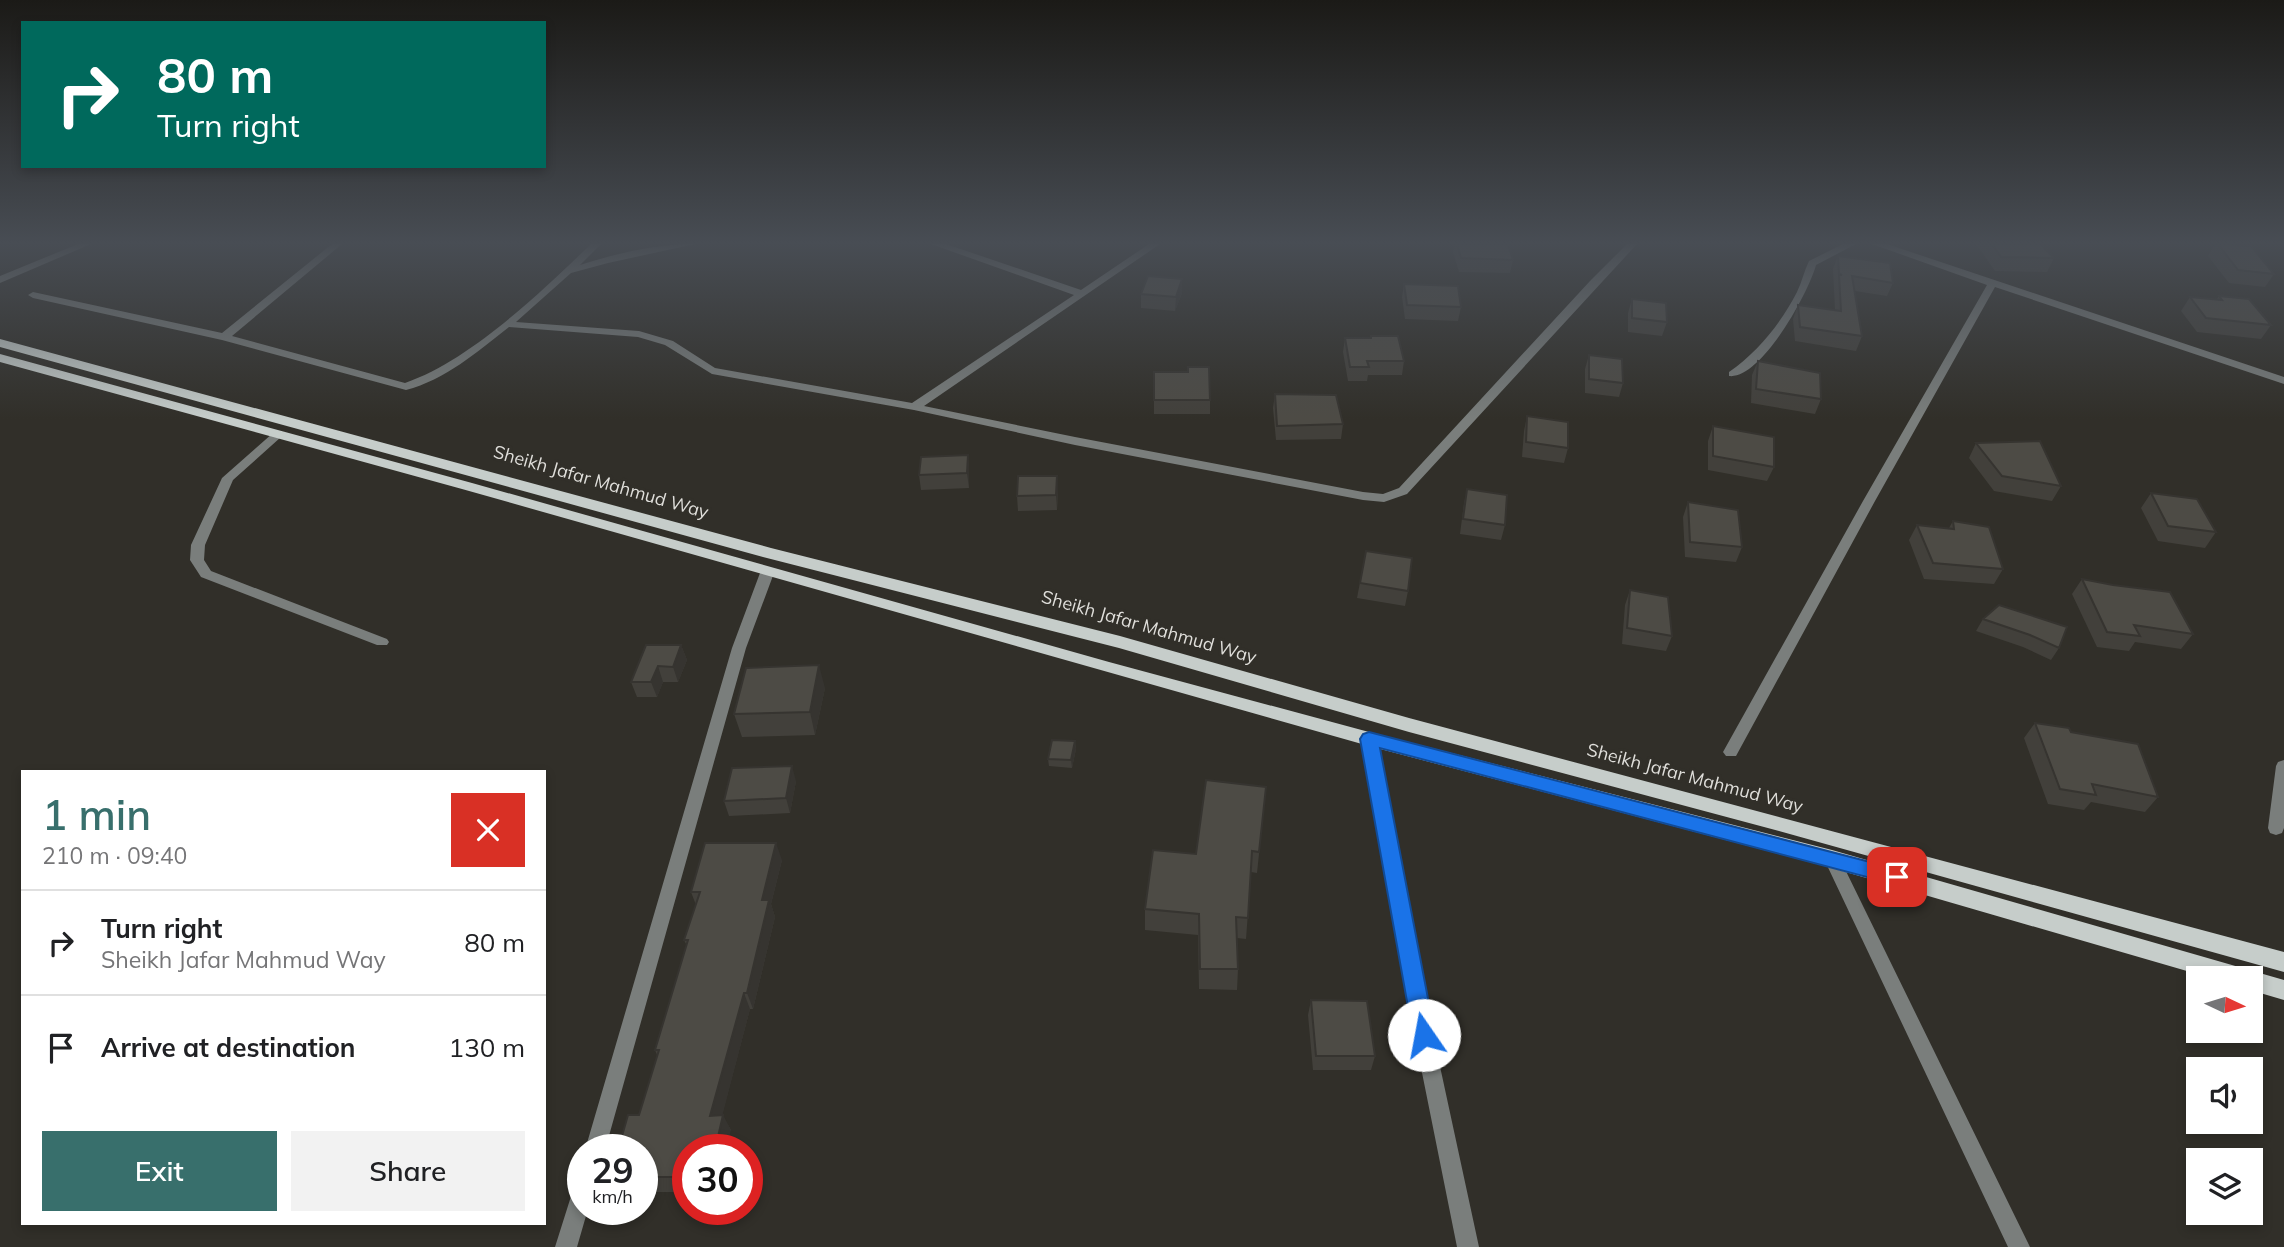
<!DOCTYPE html>
<html lang="en">
<head>
<meta charset="utf-8">
<style>
  body { margin:0; font-family:Mulish,sans-serif; background:#f2f2f2; color:#202124; height:100vh; display:flex; flex-direction:column; font-size:26px; white-space:nowrap }
  * { box-sizing:border-box; margin:0 }
  p { font-size:23px; color:#757577 }
  .icon { flex:none; width:38px; height:38px; fill:none; stroke:currentColor; stroke-width:2; stroke-linecap:round; stroke-linejoin:round }
  .map { position:relative; flex:1; overflow:hidden }
  .drawer { position:absolute; left:21px; top:770px; width:525px; height:455px; display:flex; flex-direction:column; background:#fff; border-radius:0px; box-shadow:0 4px 10px #0003 }
  .drawer>* { flex:none }
  .top-card { position:absolute; left:21px; top:21px; width:525px; height:147px; border-radius:0px; box-shadow:0 4px 10px #0003; background:#00695c; color:#fff; overflow:hidden }
  .needle { width:46px; rotate:94deg }
  .tools { position:absolute; left:2186px; top:966px; display:grid; gap:14px }
  .tools a { display:grid; place-items:center; width:77px; height:77px; border-radius:0px; background:#fff; box-shadow:0 4px 10px #0003; font-size:35px }
  .speed { position:absolute; left:567px; top:1134px; display:flex; gap:14px; font-size:35px; font-weight:700; text-align:center }
  .speed>* { display:grid; place-content:center; width:91px; height:91px; border-radius:50%; background:#fff; box-shadow:0 4px 10px #0003; line-height:1 }
  .speed small { font-size:18px; font-weight:400 }
  .speed .limit { border:10px solid #d22; background:#fff; color:#111 }
  .pin { position:absolute; display:grid; place-items:center; width:60px; height:60px; color:#fff; margin:-30px; border-radius:14px; box-shadow:0 4px 10px #0006 }
  .me { position:absolute; width:77px; margin:-38px; rotate:348deg; stroke-linejoin:round; filter:drop-shadow(0 0 5px #0008) }
  .turn { display:flex; align-items:center; gap:24px; height:147px; padding:0 21px; font-size:32px }
  .turn .icon { width:91px; height:91px; stroke-width:2.5 }
  .turn b { display:block; font-size:49px; line-height:60px }
  .round { display:grid; place-items:center; flex:none; width:74px; height:74px; border-radius:0px; background:#f2f2f2 }
  .summary { display:flex; align-items:center; justify-content:space-between; height:119px; padding:0 21px }
  h1 { font-size:42px; font-weight:600; line-height:52px; color:#386f6c }
  .primary-button { display:flex; gap:14px; margin-top:auto; padding:14px 21px }
  .primary-button a { flex:1; height:80px; border-radius:0px; background:#386f6c; color:#fff; font-size:28px; font-weight:600; line-height:80px; text-align:center }
  .primary-button a+a { background:#f2f2f2; color:#202124 }
  ul { padding:0; list-style:none }
  li { display:flex; align-items:center; gap:21px; height:105px; padding:0 21px; border-top:2px solid #e0e0e0 }
  li div { flex:1 }
  li b { display:block; font-size:26px }
  li em { font-style:normal }
  .map>svg:first-child { display:block }
</style>
</head>
<body>
<div class="map">
<svg width="2284" height="1247" viewBox="0 0 2284 1247">
  <rect width="100%" height="100%" fill="#312f29"/>
  <g fill="none" stroke-linecap="round" stroke-linejoin="round">
    <path fill="#7a7e7c" fill-rule="evenodd" d="M332,244h10l-110,92 173,47c66,-23 136,-91 186,-139h10l-21,21c37,-12 77,-21 115,-21l-87,19 -37,10 -55,49 123,9 34,10 42,27 197,35 162,-108 -143,-51h15l135,46 68,-46h11l-236,162 151,31 288,55 20,2 16,-6 191,-207 37,-37h10l-230,250 -23,8 -21,-2 -288,-55 -161,-35 -202,-36 -47,-29 -27,-8 -129,-10c-32,25 -64,53 -103,63l-184,-50 -189,-42 -5,-3 5,-3 189,41z
      M1843,244h13l-40,21c-7,27 -55,115 -87,111v-4c29,-20 52,-49 68,-80 5,-10 7,-21 12,-31z
      M1872,244h15l397,133v7l-289,-97 -120,214 -139,255h-10l-3,-4 140,-251 124,-216z
      M277,431l6,4 -2,2 -48,43 -28,65 -1,15 7,11 176,68 2,3 -2,3h-10l-176,-68 -11,-17 1,-15 31,-67 51,-45z
      M767,569l7,4 -28,75 -141,502h-20l147,-502 28,-75z
      M1369,733l5,2 3,4 45,244 57,264h-22l-53,-264 -43,-244 3,-4z
      M2284,760v68l-2,5 -6,2 -6,-2 -2,-5 8,-62 2,-4z
      M1832,852l6,2 2,5 190,388h-22l-184,-388 2,-5z
      M583,1180v29h5l-11,38h-22l18,-57 3,-7z"/>
    <path fill="#7a7e7c" fill-rule="evenodd" d="M78,244h13l-91,39v-7z"/>
    <path fill="#c6cdca" fill-rule="evenodd" d="M0,339l771,209 349,88 289,82 875,234v20l-505,-141 -370,-99 -290,-84 -356,-91 -763,-210z
      M0,354l472,129 637,179 260,70 463,118 452,130v20l-34,-10v-12h-39l-379,-110 -463,-122 -907,-257 -462,-127z"/>
  </g>
  <path fill="#42403b" d="M1455,244h53l5,16 -3,13 -51,-1 -6,-20z
    M1976,244h64l14,14 -7,14 -52,-1z
    M2215,244h21l38,30 -9,13 -36,-4 -21,-27z
    M1838,256l55,27 -6,13 -32,-5 7,45 -6,15 -61,-10 -2,-22 5,-14 37,5 -2,-41z
    M1404,284l57,23 -3,14 -53,-2 -3,-22z
    M1182,293l-7,18 -34,-3v-14z
    M2219,296l52,29 -10,14 -64,-7 -16,-21 9,-14 26,3z
    M1632,299l35,23 -5,14 -34,-4v-19z
    M1345,338l59,23 -2,14h-34l-1,6h-19l-5,-29z
    M1589,355l34,28 -4,14 -34,-4v-24z
    M1758,361l63,38 -6,15 -64,-11 1,-28z
    M1154,372l56,28v14h-56z
    M1275,394l68,30 -2,15 -65,1 -3,-32z
    M1527,416l41,32 -4,15 -42,-6 2,-26z
    M1713,426l61,41 -7,14 -59,-11v-29z
    M1976,443l85,43 -9,15 -58,-10 -25,-33z
    M968,455l1,14v19l-48,2 -2,-15z
    M1467,489l38,36 -4,15 -41,-6 4,-31z
    M1058,490l-1,20 -39,1 -1,-15z
    M2151,493l65,39 -11,16 -47,-7 -17,-33z
    M1688,502l54,45 -6,15 -51,-5 -2,-40z
    M1953,521l50,48 -9,15 -70,-5 -15,-39 8,-15 32,3z
    M1366,551l42,40 -3,15 -48,-8z
    M2082,579l111,55 -12,15 -46,-7 -6,9 -32,-4 -25,-53z
    M1630,590l42,46 -6,15 -44,-7 3,-39z
    M1999,605l60,43 -8,12 -28,-13 -47,-16 7,-12z
    M681,645l6,15 -9,22h-15l-6,15h-20l-6,-15z
    M825,688l-10,47 -73,2 -8,-23z
    M2035,723l36,9 87,65 -13,15 -54,-10 -7,8 -36,-6 -24,-66z
    M1075,741l1,8 -4,19 -23,-2 -1,-7z
    M796,781l-6,32 -61,3 -5,-15z
    M1266,787l-9,86 -6,-1 -5,67 -9,-1 1,31 -1,21 -38,-1 -1,-54 -53,-5v-21l51,-55z
    M782,860l-11,44 4,13 -22,92h-3l-28,106 9,15 -43,20v42h-46v-42l-3,-35 18,-60 -2,-5 32,-104 -3,-6 12,-35 -5,-13z
    M1311,1000l64,56 -4,14h-58l-5,-55z"/>
  <path fill="#363430" d="M1182,279v14l-7,18 1,-14z
    M968,455l1,14v19l-2,-15z
    M1057,476l1,14 -1,20 -1,-15z
    M681,645l6,15 -9,22 -5,-15z
    M819,665l6,23 -10,47 -5,-23z
    M658,666l5,16 -6,15 -6,-15z
    M1075,741l1,8 -4,19 -1,-8z
    M792,766l4,15 -6,32 -4,-15z
    M776,843l6,17 -11,44 4,13 -22,92 -6,-16 15,-93z
    M744,993l6,16 -32,123 -8,-16z
    M723,1115l8,15 -5,20h-11z"/>
  <path fill="#4d4b45" stroke="#363430" stroke-width="2" d="M1457,244h51l5,16 -52,-2z
    M1992,244h48l14,14 -53,-1z
    M2218,244l33,2 23,28 -36,-4z
    M1838,256l52,7 3,20 -41,-7 10,60 -62,-9 -2,-22 43,6 -2,-36h3l-3,-1z
    M1148,276l34,3 -6,18 -35,-3z
    M1404,284l54,2 3,21 -54,-2z
    M2219,296l30,3 22,26 -65,-7 -16,-21 32,3z
    M1632,299l34,4 1,19 -35,-4z
    M1371,336h27l6,25h-37l2,6h-19l-5,-29h26z
    M1589,355l33,4 1,24 -34,-4z
    M1758,361l62,12 1,26 -65,-10z
    M1188,367h21l1,33h-56v-28h34z
    M1275,394l61,1 7,29 -66,2z
    M1527,416l41,6v26l-42,-6z
    M1713,426l61,11v30l-61,-11z
    M2040,441l21,45 -59,-10 -26,-33z
    M968,455l-1,18 -48,2 2,-18z
    M1018,476h39l-1,19 -39,1z
    M1467,489l40,6 -2,30 -42,-6z
    M2151,493l46,6 19,33 -48,-6z
    M1688,502l50,8 4,37 -52,-5z
    M1953,521l36,6 14,42 -70,-6 -16,-38 37,4z
    M1366,551l46,7 -4,33 -48,-8z
    M2082,579l31,6 57,7 23,42 -59,-9 6,11 -33,-4z
    M1630,590l38,7 4,39 -45,-8z
    M1999,605l68,22 -8,21 -29,-13 -47,-16z
    M646,645h35l-8,22 -15,-1 -7,16h-20z
    M819,665l-9,47 -76,2 12,-46z
    M2035,723l34,5 2,4 67,12 20,53 -66,-13 4,11 -36,-6z
    M1052,740l23,1 -4,19 -23,-1z
    M792,766l-6,32 -62,3 8,-33z
    M1206,780l60,7 -7,65 -7,-1 -4,67 -12,-1 2,52h-38l-1,-55 -54,-5 8,-59 43,4z
    M705,843h71l-14,57h7l-22,93h-3l-34,123 13,-1 -8,35h-27v27h-46v-27h-24l10,-35h11l20,-65h-4l33,-110h-4l16,-48h-9z
    M1311,1000l56,1 8,55h-59z"/>
  <linearGradient id="sky" x2="0" y2="1"><stop stop-color="#1b1a17"/><stop offset="0.58" stop-color="#484d54"/><stop offset="1" stop-color="#484d54" stop-opacity="0"/></linearGradient>
  <rect width="2284" height="419" fill="url(#sky)"/>
  <path fill="#1a73e8" stroke="#114b97" stroke-width="2" d="M1369,732l528,137 7,2 3,6 -3,5 -7,3 -517,-137 55,287 -3,7 -8,3 -8,-3 -3,-7 -53,-296 3,-5z"/>
  <g text-anchor="middle" stroke-width="6" stroke-linejoin="round" paint-order="stroke">
    <g font-size="18" fill="#dfdeda" stroke="#312f29">
      <text transform="translate(601 482) rotate(16)" y="6">Sheikh Jafar Mahmud Way</text>
      <text transform="translate(1149 627) rotate(16)" y="6">Sheikh Jafar Mahmud Way</text>
      <text transform="translate(1695 778) rotate(15)" y="6">Sheikh Jafar Mahmud Way</text>
    </g>
  </g>
</svg>
<div class="tools">
<a><svg class="needle" viewBox="-14 -14 28 28"><path d="M0-13l5 13h-10z" fill="#e53935"/><path d="M0 13l5-13h-10z" fill="#757577"/></svg></a>
<a><svg class="icon" aria-label="sound" viewBox="0 0 24 24"><path d="M4 9h4l5-4v14l-5-4H4zM17 9q2 3 0 6"/></svg></a>
<a><svg class="icon" aria-label="layers" viewBox="0 0 24 24"><path d="M12 4l9 5-9 5-9-5zM3 14l9 5 9-5"/></svg></a>
</div>
<div class="speed"><div>29<small>km/h</small></div><div class="limit">30</div></div>
<div class="pin" style="left:1897px;top:877px;background:#d93025"><svg class="icon" aria-label="arrive" viewBox="0 0 24 24"><path d="M6 21V4h12l-3 4 3 4H6"/></svg></div>
<svg class="me" style="left:1424px;top:1035px" viewBox="-20 -20 40 40"><circle r="19" fill="#fff"/><path d="M0-13L10 11 0 6-10 11z" fill="#1a73e8"/></svg>
<div class="top-card">
<div class="turn"><svg class="icon" aria-label="right" viewBox="0 0 24 24"><path d="M7 20v-9h11M14 6l5 5-5 5"/></svg><div><b>80 m</b>Turn right</div></div>
</div>
<section class="drawer">
<div class="summary"><div><h1>1 min</h1><p>210 m · 09:40</p></div><a class="round" style="background:#d93025;color:#fff"><svg class="icon" aria-label="close" viewBox="0 0 24 24"><path d="M6 6l12 12M18 6L6 18"/></svg></a></div>
<ul>
<li><svg class="icon" aria-label="right" viewBox="0 0 24 24"><path d="M7 20v-9h11M14 6l5 5-5 5"/></svg><div><b>Turn right</b><p>Sheikh Jafar Mahmud Way</p></div><em>80 m</em></li>
<li><svg class="icon" aria-label="arrive" viewBox="0 0 24 24"><path d="M6 21V4h12l-3 4 3 4H6"/></svg><div><b>Arrive at destination</b></div><em>130 m</em></li>
</ul>
<div class="primary-button"><a>Exit</a><a>Share</a></div>
</section>
</div>
</body>
</html>
